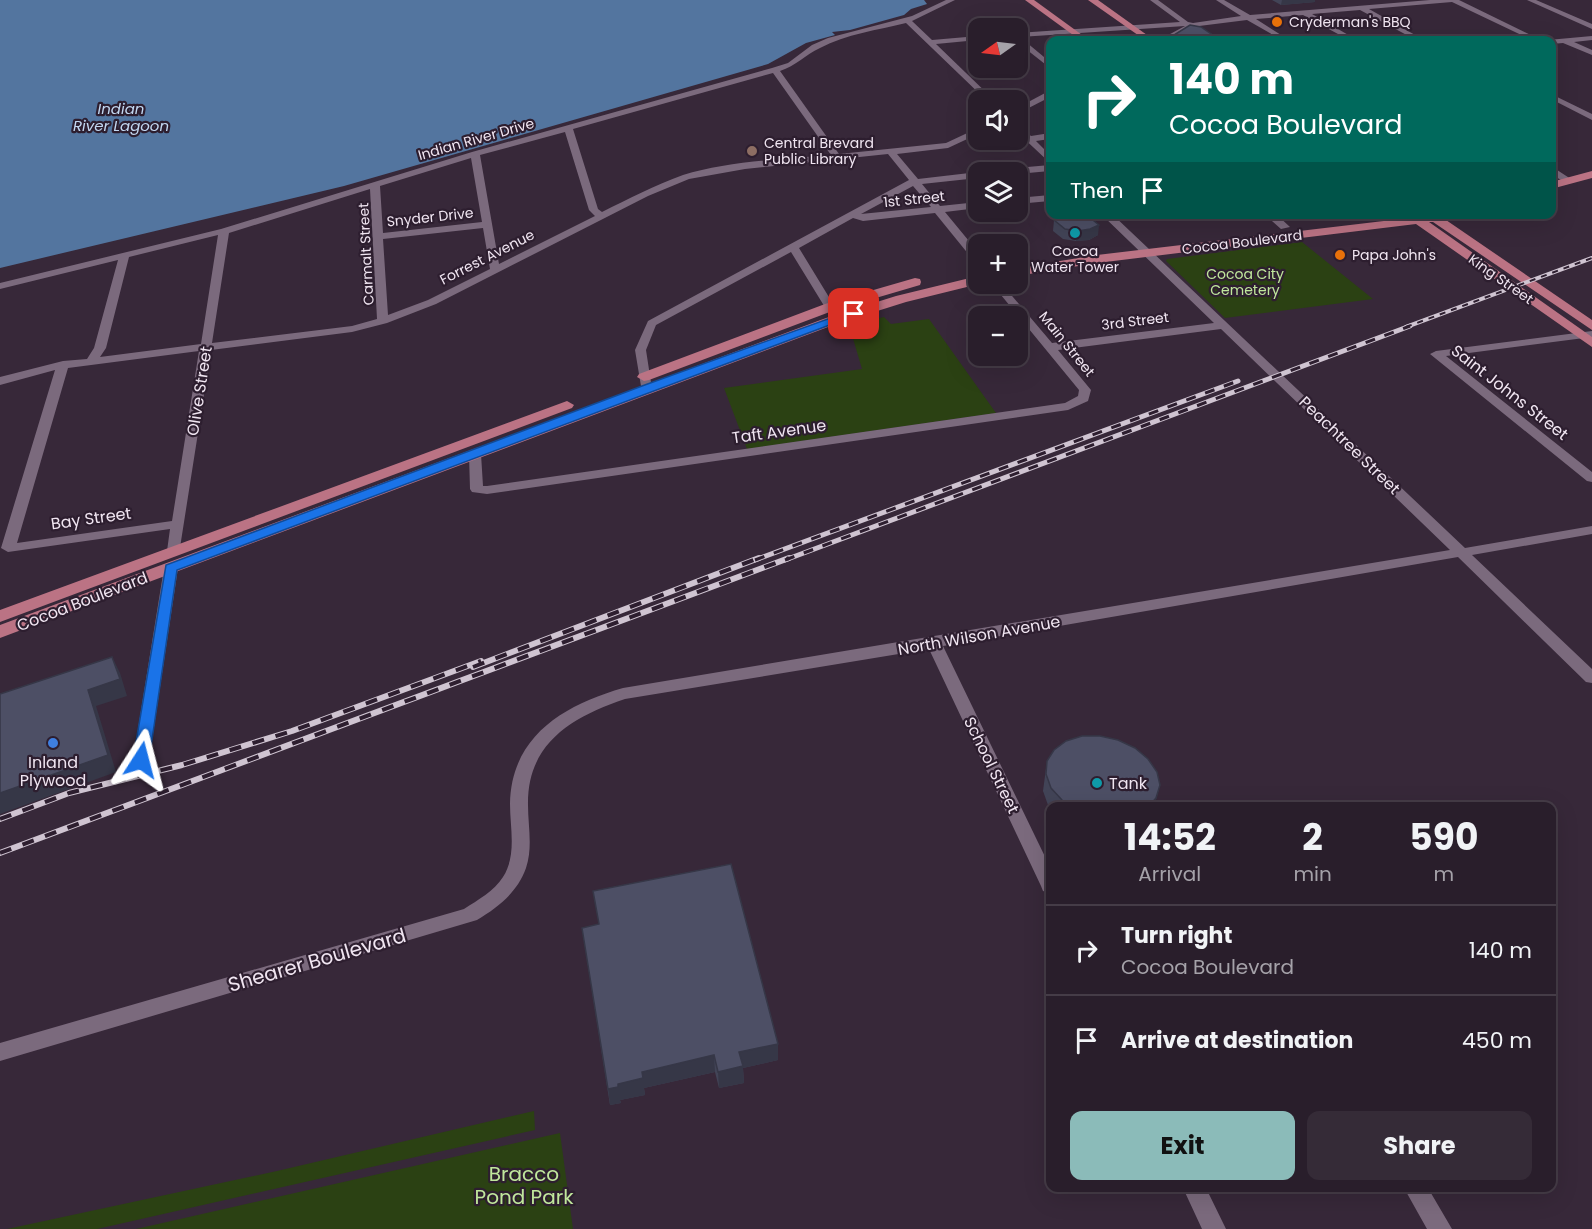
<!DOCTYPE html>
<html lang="en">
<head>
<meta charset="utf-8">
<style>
  body { margin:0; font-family:Poppins,sans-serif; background:#352b37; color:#f1f3f6; height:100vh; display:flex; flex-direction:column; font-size:22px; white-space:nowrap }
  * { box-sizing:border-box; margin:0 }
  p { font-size:20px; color:#a5a2a9 }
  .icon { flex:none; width:33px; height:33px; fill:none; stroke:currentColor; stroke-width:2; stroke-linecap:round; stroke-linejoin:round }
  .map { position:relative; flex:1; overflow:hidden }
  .panel { position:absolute; left:1046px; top:802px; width:510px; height:390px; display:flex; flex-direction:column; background:#291e2b; border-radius:12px; box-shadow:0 6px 24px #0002,0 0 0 2px #453c47 }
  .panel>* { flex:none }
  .banner { position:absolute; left:1046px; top:36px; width:510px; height:183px; border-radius:12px; box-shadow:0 6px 24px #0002,0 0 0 2px #453c47; background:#00695c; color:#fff; overflow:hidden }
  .needle { width:39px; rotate:256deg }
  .controls { position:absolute; left:968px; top:18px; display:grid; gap:12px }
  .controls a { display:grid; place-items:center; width:60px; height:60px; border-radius:12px; background:#291e2b; box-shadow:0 6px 24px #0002,0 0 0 2px #453c47; font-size:30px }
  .pin { position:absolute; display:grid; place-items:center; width:51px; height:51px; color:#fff; margin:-26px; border-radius:12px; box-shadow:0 3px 9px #0006 }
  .me { position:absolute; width:66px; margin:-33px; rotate:9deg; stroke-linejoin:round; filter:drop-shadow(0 0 4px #0008) }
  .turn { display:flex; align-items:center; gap:21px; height:126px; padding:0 24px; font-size:27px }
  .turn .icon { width:78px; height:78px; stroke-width:2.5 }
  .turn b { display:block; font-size:42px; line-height:51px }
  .then { display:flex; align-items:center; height:57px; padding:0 24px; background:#0003; gap:12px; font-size:22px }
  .eta { display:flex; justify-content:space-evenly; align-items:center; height:102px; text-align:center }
  .eta b { font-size:36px; font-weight:700; line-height:42px }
  .primary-button { display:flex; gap:12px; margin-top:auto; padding:12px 24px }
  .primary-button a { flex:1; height:69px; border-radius:12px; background:#8bbbb9; color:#111; font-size:24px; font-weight:700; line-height:69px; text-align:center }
  .primary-button a+a { background:#352b37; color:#f1f3f6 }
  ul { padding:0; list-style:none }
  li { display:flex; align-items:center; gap:18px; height:90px; padding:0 24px; border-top:2px solid #453c47 }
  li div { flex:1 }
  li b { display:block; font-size:22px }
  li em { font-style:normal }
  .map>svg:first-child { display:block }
</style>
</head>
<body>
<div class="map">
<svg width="1592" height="1229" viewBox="0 0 1592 1229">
  <rect width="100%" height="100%" fill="#372839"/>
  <path fill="#2b4113" d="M1302,242l71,57 -148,19 -59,-57 1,-2z
    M884,317l7,7 38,-5 67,94 -249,36 -23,-61 138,-19 -13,-44z
    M534,1111l1,19 -438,99h-90l270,-58z
    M560,1133l13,96h-437z"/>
  <path fill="#53759f" d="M0,0h924l3,4 -16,5 -7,6 -54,15 -18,2 3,3 -29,8 -38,21 -424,122 -344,82z"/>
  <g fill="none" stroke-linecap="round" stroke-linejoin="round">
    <path fill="#7b6a7d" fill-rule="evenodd" d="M946,0h9l-43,21 20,19 46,-4v4l-42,4 58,56h-8l-80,-77c-28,7 -60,11 -86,25 -15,7 -24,18 -40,23l59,83 107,-11 32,-15v6l-30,14 -51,6 21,25 60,-7h1l-1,6 -56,6 18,22 38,-4v6l-33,4 33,40v10l-4,-1 -39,-48 -72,8 -10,-3 -54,30 36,59 -1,2h-8l-35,-57 -135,73 -10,25 6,39 -6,4 -4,-1 -7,-42 13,-29 261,-141 -21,-26 -143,15 -56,10 -41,17 -212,108 -49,19 -35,9 -141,18 -32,204h-10l-2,-3 3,-22 -162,23 -7,-4 54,-178 -55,15v-8l63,-16 24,-2 7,-11 24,-88 -118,29v-6l221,-54 251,-77 300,-84 16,-5 24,-18 16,-7 84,-22zM773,73l58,82c-46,4 -104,6 -148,20 -28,10 -55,24 -81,37l-4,-3 -25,-80zM565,132l24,78 6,6 -96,48 -19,-109zM471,158l11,64 -99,11 -3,-47zM913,186l18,21 -70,7zM370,189l7,130 -25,7 -140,17 17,-110zM483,228l7,41 -62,31 -40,15 -5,-76zM218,235l-17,109 -101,13 6,-9 23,-91zM199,351l-27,170 -155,22 51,-175z
      M1150,0h8l30,22 5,1 48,-7 -25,-16h8l26,15 180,-15h29l82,40h-9l-80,-38 -83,7 55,31h-8l-56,-30 -48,4 45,26h-8l-46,-25 -47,4 33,21h-7l-35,-20 -48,6 22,14h-7l-21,-12 -25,12h-9l26,-14 -165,11 30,25v6l-33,-26v-9l163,-11z
      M1527,0h9l56,24v5z
      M1592,36v4l-18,2 18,8v5l-29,-12 -12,1v-4h-3z
      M1047,92h3v5l-33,17v-6z
      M1551,94l41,20v6l-41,-21z
      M1017,124l14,12 19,-3v6l-14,2 14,14v8l-33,-31z
      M1050,165v6l-33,3 -17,-2 5,-3z
      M1551,167l3,1 20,13 -8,2 -15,-9z
      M1050,195v6l-33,3v-6z
      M1101,214h11l353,334 127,-22v8l-120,21 120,114v14l-6,-1 -128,-125 -515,89 107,221v26l-7,-2 -2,-5 -112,-237 -304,50c-53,18 -98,44 -97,106 0,21 5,42 -2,63 -9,25 -28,39 -49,52l-477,141v-18l464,-134c14,-9 30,-18 39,-32 14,-22 7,-49 7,-73 1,-68 54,-99 113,-116l827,-138 -229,-221 -163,21 33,40 -3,11 -20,9 -581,84 -15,-2 -2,-3 -1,-35 6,-4 6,4 2,32h4l578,-83 13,-7 1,-6 -87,-106h10l50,59 162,-20z
      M1264,214h12l14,13 -9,2z
      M1592,331v6l-146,19 146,116v10l-5,-1 -157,-127 6,-3z
      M171,564l7,4 -29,192 -2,4h-12l-2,-4 31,-192z
      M1183,1188h23l20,41h-24z
      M1404,1188h24l24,41h-25z"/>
    <path fill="#bb7384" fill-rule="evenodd" d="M1025,0h9l55,40h-9z
      M1088,0h10l56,40h-9z
      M1592,171v7l-41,11v-7z
      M1415,214h59l-6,4 -22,2 146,100v10l-159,-108h-4l163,115v10l-176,-123 -319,39 -80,13v-8l80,-13 312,-37z
      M978,276l1,8 -73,18 -70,22 -836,314v-13l826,-307 70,-22z
      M915,278l5,1 1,3 -1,3 -85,25 -186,70 -5,1 -7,-4 2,-3 186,-70z
      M567,401l7,4 -2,3 -572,214v-12z"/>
    <defs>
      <path id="rail-far2" d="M1406,327l186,-69"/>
      <path id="rail-far1" d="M755,560l483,-179
        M785,560l625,-234"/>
      <path id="rail" d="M473,667l286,-109
        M0,819l69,-26 113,-28 110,-34 189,-70
        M0,853l789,-295"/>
    </defs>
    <use href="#rail-far2" stroke="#cfc4d1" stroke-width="4"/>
    <use href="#rail-far1" stroke="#cfc4d1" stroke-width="5"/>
    <use href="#rail" stroke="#cfc4d1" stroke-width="6"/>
    <use href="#rail-far2" stroke="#2d1e2f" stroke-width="2" stroke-dasharray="6" stroke-linecap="butt"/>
    <use href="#rail-far1" stroke="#2d1e2f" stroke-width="3" stroke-dasharray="10" stroke-linecap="butt"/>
    <use href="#rail" stroke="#2d1e2f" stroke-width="4" stroke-dasharray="12" stroke-linecap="butt"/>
  </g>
  <path fill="#424457" d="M1272,0h43v2l-34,3z
    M1054,220l44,15 -9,5 -13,1 -13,-2 -10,-8z
    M1047,761l113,24 -6,22h-104l-2,-2 -5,-14z
    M582,928l196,116v16l-35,8 1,15 -25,5 -4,-16 -71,16 1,7 -25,5 1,3 -11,2z"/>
  <path fill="#363747" d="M1282,0h33v2l-34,3z
    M1214,36l-1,4h-47z
    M1099,225l-1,10 -9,5 -13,1 2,-10z
    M112,657l8,16 7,23 -31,10 20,66 -116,42v-21l88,-103z
    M1160,785l-6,22h-6z
    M778,1044v16l-35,8 1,15 -25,5 -1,-16 21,-20z
    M714,1055l1,17 -71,16 1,7 -25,5 1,3 -11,2 -2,-16 34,-17z"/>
  <path fill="#4d4f65" stroke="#363747" stroke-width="1.5" d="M1190,25l11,2 13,9 -48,4z
    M1078,214l11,3 10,8 -9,4 -12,2 -13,-2 -11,-9 11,-5z
    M112,657l8,22 -32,11 20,65 -108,38v-99z
    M1082,736h18l18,4 17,8 13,11 9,13 3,13 -4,13 -8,9h-76l-10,-7 -11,-12 -5,-14 1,-13 7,-11 12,-9z
    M731,864l47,180 -39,8 4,14 -25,6 -4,-17 -72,17 1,6 -25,6v3l-10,2 -26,-161 17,-4 -6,-33z"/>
  <path fill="#1a73e8" stroke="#114b97" stroke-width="1.5" d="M850,311l9,3 -682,256 -28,190 -3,4h-11l-2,-4 33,-195 476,-179z"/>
  <g fill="#e8710a" stroke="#2d1e2f" stroke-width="2">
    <circle cx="1277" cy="22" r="6"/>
    <circle cx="1340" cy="255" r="6"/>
  </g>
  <circle fill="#8d6e63" stroke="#2d1e2f" stroke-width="2" cx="752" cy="151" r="6"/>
  <g fill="#0f9aa8" stroke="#2d1e2f" stroke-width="2">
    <circle cx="1075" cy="233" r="6"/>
    <circle cx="1097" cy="783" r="6"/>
  </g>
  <circle fill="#3f7fe0" stroke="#2d1e2f" stroke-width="2" cx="53" cy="743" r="6"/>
  <g text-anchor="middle" stroke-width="4.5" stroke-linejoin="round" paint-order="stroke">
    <g font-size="14" fill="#f0e5f1" stroke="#2d1e2f" text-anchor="start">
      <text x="1289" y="27">Cryderman's BBQ</text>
      <text x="764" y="148">Central Brevard<tspan x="764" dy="16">Public Library</tspan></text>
      <text x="1075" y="256" text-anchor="middle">Cocoa<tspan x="1075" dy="16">Water Tower</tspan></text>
      <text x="1352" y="260">Papa John's</text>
    </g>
    <g font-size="14" fill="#f0e5f1" stroke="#2d1e2f">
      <text transform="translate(476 139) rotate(-16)" y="5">Indian River Drive</text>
      <text transform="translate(914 199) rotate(-6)" y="5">1st Street</text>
      <text transform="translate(430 217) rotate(-6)" y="5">Snyder Drive</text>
      <text transform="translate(1242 242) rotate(-7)" y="5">Cocoa Boulevard</text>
      <text transform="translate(366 254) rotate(-93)" y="5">Carmalt Street</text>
      <text transform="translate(487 257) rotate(-27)" y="5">Forrest Avenue</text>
      <text transform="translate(1501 279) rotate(35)" y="5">King Street</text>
      <text transform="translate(1135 321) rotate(-7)" y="5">3rd Street</text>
      <text transform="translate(1067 344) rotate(51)" y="5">Main Street</text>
    </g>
    <g font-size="14" fill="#c0e79c" stroke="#2d1e2f">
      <text x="1245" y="279">Cocoa City<tspan x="1245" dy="16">Cemetery</tspan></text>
    </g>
    <g font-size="15" font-style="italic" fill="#c3d8f2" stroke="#2d1e2f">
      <text x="121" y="114">Indian<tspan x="121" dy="17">River Lagoon</tspan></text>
    </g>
    <g font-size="16" fill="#f0e5f1" stroke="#2d1e2f">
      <text transform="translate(199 391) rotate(-81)" y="6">Olive Street</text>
      <text transform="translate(1510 392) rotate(38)" y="6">Saint Johns Street</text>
      <text transform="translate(779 431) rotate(-8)" y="6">Taft Avenue</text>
      <text transform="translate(1350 445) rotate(44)" y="6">Peachtree Street</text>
      <text transform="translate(91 518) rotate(-8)" y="6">Bay Street</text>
      <text transform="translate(82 601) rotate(-21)" y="6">Cocoa Boulevard</text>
      <text transform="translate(979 635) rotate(-10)" y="6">North Wilson Avenue</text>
      <text transform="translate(992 765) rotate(64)" y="6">School Street</text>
    </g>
    <g font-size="16" fill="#f0e5f1" stroke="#2d1e2f">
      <text x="53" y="768">Inland<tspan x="53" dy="18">Plywood</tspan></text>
      <text x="1109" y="789" text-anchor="start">Tank</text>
    </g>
    <g font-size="20" fill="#f0e5f1" stroke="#2d1e2f">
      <text transform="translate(317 960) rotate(-16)" y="7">Shearer Boulevard</text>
    </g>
    <g font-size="20" fill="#c0e79c" stroke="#2d1e2f">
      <text x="524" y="1181">Bracco<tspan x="524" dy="23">Pond Park</tspan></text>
    </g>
  </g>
</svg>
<div class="controls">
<a><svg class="needle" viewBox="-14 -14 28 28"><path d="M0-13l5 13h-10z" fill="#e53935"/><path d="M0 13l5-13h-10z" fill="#a5a2a9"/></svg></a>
<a><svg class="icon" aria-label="sound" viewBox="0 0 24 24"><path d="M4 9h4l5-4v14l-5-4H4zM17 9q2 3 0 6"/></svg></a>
<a><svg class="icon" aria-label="layers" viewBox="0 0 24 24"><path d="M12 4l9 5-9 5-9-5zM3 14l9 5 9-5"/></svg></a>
<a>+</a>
<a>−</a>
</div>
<div class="pin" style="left:854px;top:314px;background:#d93025"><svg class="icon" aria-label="arrive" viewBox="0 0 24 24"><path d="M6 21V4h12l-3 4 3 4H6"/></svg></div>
<svg class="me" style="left:141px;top:760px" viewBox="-20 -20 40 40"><path d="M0-17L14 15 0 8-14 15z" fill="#1a73e8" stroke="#fff" stroke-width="4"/></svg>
<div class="banner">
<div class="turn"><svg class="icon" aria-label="right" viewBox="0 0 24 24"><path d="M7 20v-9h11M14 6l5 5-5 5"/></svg><div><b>140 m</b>Cocoa Boulevard</div></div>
<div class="then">Then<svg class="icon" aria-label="arrive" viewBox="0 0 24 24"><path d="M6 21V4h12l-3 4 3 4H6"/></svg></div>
</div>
<section class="panel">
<div class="eta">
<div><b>14:52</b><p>Arrival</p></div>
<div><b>2</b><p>min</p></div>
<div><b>590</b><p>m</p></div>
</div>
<ul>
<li><svg class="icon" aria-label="right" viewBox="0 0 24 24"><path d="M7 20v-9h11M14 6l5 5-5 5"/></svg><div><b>Turn right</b><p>Cocoa Boulevard</p></div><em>140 m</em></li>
<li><svg class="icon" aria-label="arrive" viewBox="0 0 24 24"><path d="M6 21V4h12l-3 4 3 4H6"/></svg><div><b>Arrive at destination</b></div><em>450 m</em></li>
</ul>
<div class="primary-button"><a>Exit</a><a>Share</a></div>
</section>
</div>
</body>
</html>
